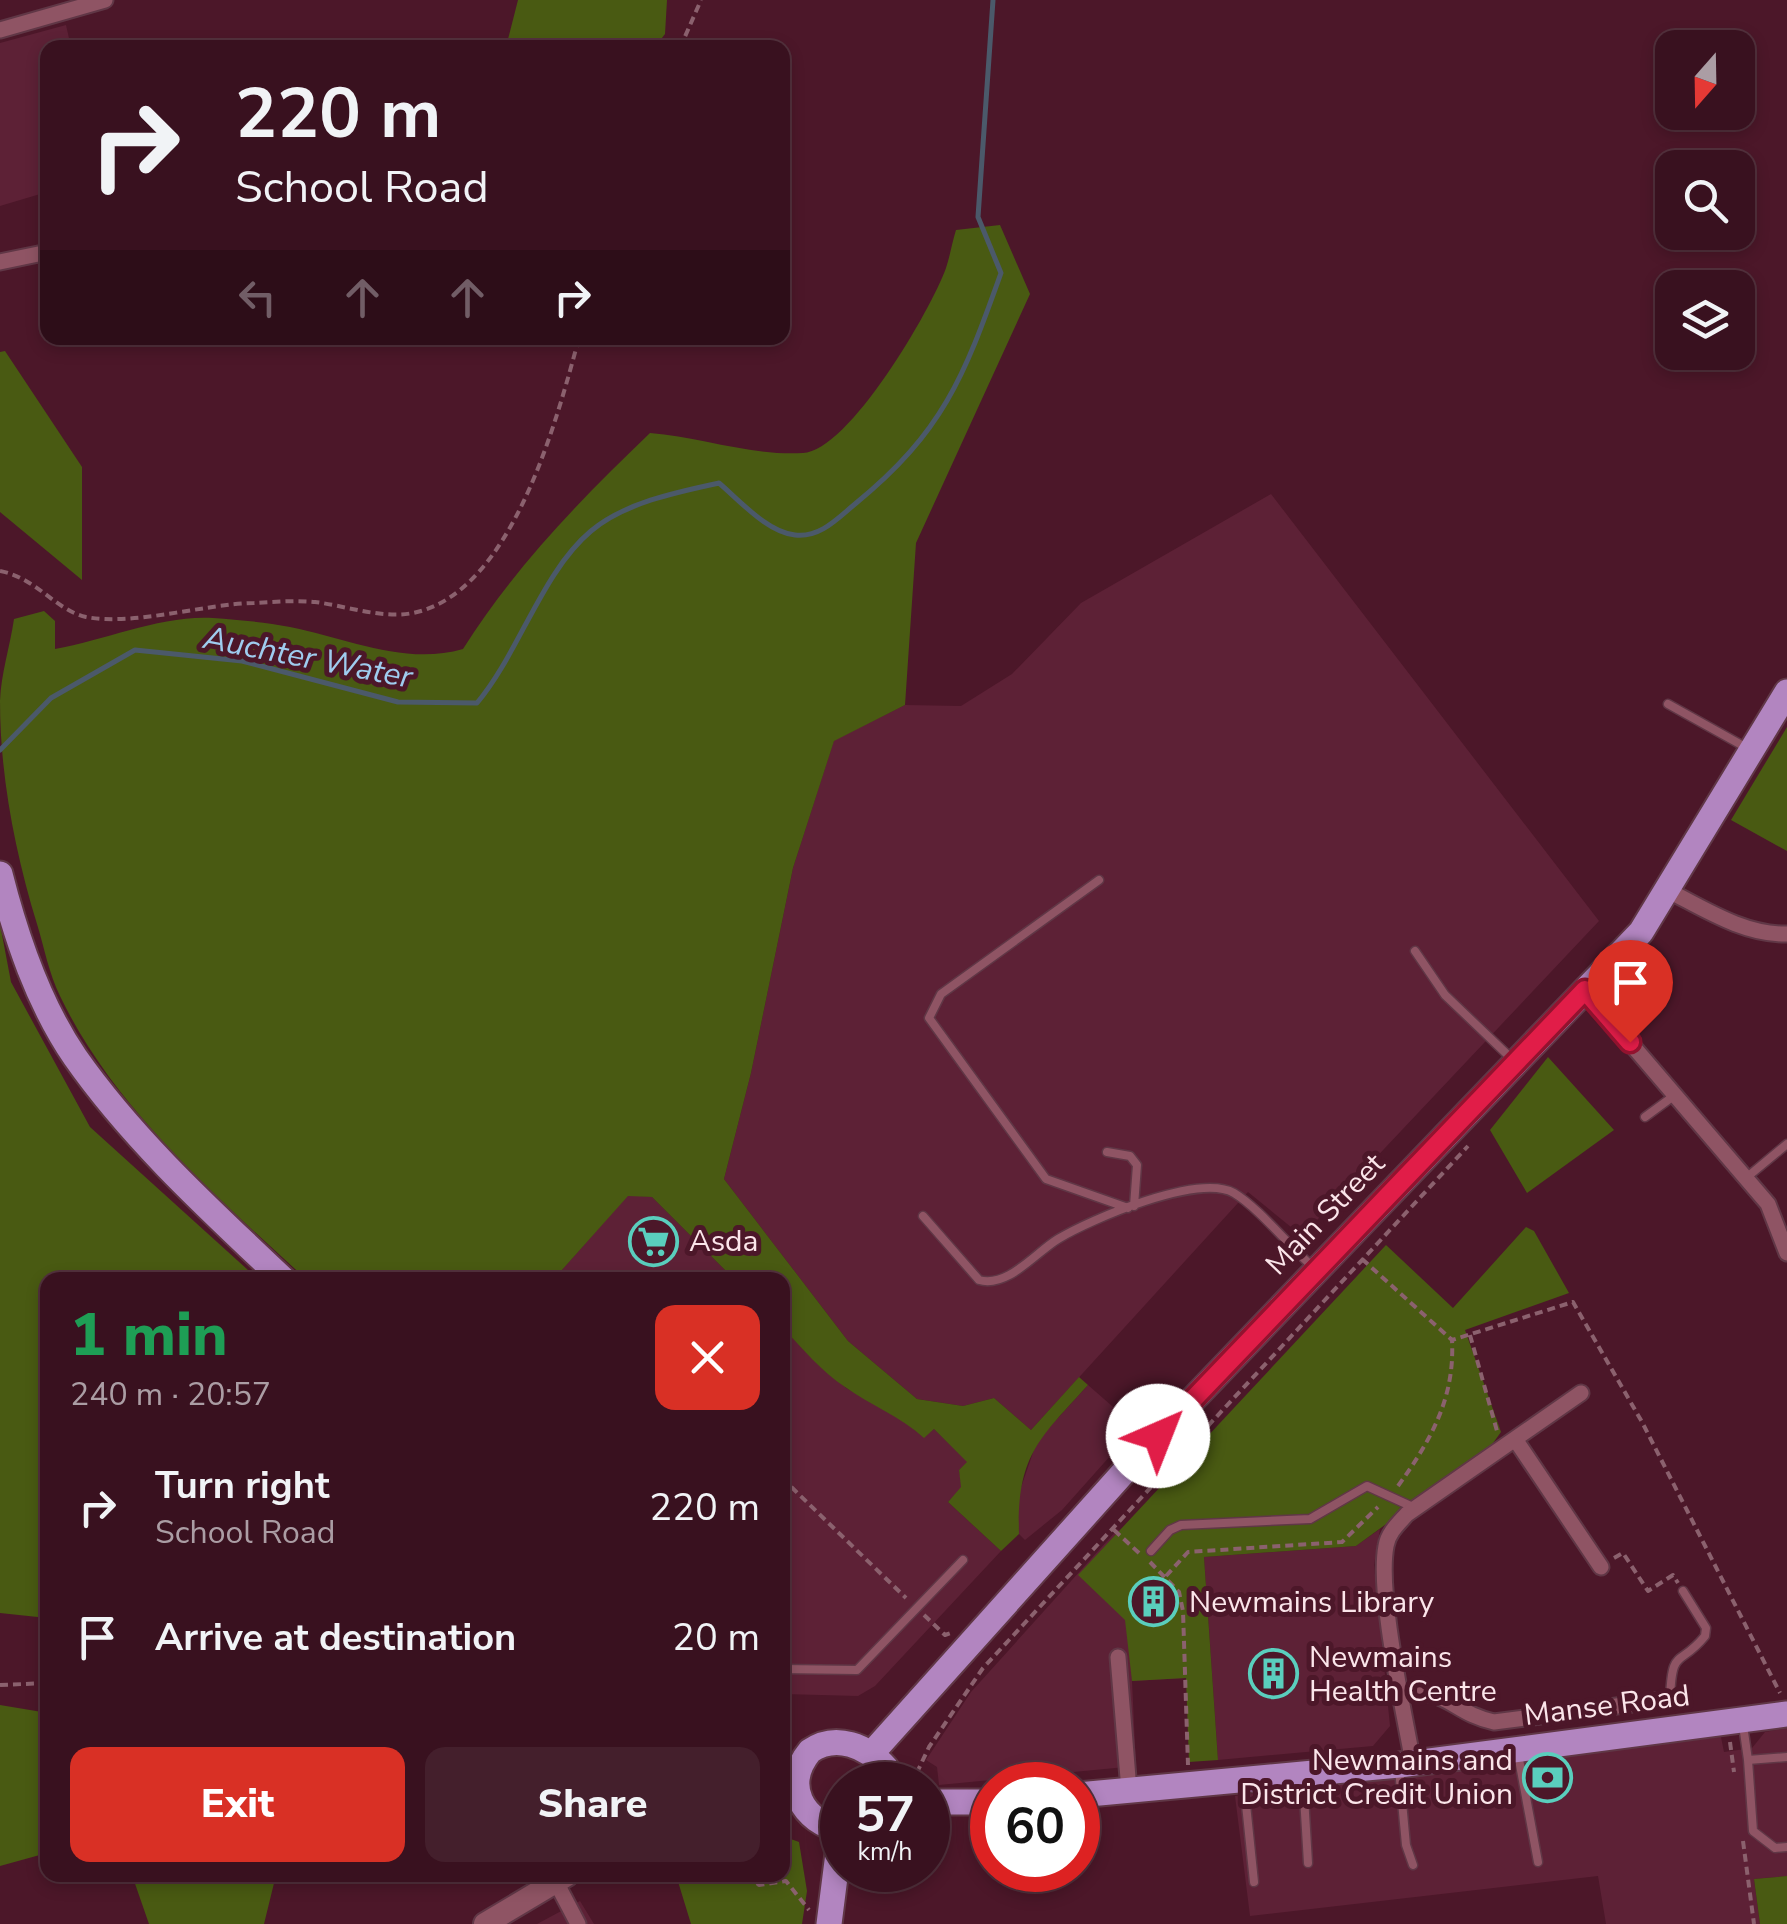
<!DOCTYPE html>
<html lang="en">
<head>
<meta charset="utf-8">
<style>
  body { margin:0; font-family:"Nunito Sans",sans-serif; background:#441f2c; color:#f1f3f6; height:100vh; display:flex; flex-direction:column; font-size:38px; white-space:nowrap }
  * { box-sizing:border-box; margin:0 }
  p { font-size:32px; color:#ab9da4 }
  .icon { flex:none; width:55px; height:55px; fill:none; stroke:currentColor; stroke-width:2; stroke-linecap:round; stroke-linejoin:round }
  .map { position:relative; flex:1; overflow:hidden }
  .sheet { position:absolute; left:40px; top:1272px; width:750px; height:610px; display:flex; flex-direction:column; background:#39111f; border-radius:20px; box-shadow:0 5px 15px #0003,0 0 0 2px #53313d }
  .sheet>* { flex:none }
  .guide { position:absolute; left:40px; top:40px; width:750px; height:305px; border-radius:20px; box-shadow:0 5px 15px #0003,0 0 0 2px #53313d; background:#39111f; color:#f1f3f6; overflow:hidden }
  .needle { width:65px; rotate:200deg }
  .buttons { position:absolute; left:1655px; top:30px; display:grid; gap:20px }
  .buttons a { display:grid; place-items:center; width:100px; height:100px; border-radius:20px; background:#39111f; box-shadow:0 5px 15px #0003,0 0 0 2px #53313d; font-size:50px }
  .speed { position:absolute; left:820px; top:1762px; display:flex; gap:20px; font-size:50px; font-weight:700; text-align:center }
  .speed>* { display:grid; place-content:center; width:130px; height:130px; border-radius:50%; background:#39111f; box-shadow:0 5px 15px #0003,0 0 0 2px #53313d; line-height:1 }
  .speed small { font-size:25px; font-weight:400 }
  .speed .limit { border:15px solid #d22; background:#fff; color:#111 }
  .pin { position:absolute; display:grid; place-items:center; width:85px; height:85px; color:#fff; margin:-102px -42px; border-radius:50% 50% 50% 0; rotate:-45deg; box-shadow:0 0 10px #0007 }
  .pin .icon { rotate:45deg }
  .me { position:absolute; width:110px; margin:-55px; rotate:44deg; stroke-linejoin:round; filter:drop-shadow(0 0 8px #0008) }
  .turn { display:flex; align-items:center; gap:35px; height:210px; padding:0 30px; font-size:45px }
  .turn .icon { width:130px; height:130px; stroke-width:2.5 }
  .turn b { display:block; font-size:70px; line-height:85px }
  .lanes { display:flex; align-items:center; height:95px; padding:0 30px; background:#0003; justify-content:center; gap:50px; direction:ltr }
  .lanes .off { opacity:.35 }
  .round { display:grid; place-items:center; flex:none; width:105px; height:105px; border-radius:20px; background:#441f2c }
  .overview { display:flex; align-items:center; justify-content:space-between; height:170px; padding:0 30px }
  h1 { font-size:60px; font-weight:800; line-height:75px; color:#1e9e55 }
  .button { display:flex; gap:20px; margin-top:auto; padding:20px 30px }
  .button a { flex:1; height:115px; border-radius:20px; background:#d93025; color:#fff; font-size:40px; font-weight:800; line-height:115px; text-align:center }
  .button a+a { background:#441f2c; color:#f1f3f6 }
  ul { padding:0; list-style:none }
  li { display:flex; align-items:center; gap:30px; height:130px; padding:0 30px }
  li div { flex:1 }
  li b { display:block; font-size:38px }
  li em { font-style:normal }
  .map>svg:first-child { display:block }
</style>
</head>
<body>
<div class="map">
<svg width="1787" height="1924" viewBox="0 0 1787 1924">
  <rect width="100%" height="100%" fill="#4c1729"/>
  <path fill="#5d2136" d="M66,25l5,22 -23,1 -1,144 -47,14v-163z
    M1271,494l328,427 -297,315 -54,-44 -217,238 -37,-32 -31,8 -46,-7 -69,-58 -124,-162 27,-106 42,-205 41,-128 71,-35 56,1 51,-32 69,-71z
    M628,1195l24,2 83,83h-182z
    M782,1328l64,60 56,30 22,19 10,-8 34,33 -9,8 3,17 -14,15 53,49 -126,135 -17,10 -75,-2z
    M1088,1385l48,42 -74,83 -37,30 -6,-6 -3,-32 21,-61z
    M1118,1529l68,149 -54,3 4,85 -197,19 -2,-18 -11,-7 45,-68z
    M1380,1529l-6,36 16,161 -17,20 -155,14 -14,-203 152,-11z
    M1787,1728v148l-33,3 6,45h-154l-8,-48 -348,40 -15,-120 486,-59 3,15 28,-4 13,-16z
    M580,1901l14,23h-57z"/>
  <path fill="#495a12" d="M518,0h149l-2,34 -10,13h-149z
    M1000,225l30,69 -114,249 -11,162 -71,36 -41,127 -42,205 -27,106 124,162 69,58 46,7 31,-8 37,32 48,-53 9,8c-50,55 -71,71 -69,149l-18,17 -53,-49 13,-15 -2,-17 8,-8 -33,-33 -10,9c-24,-22 -52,-32 -79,-51 -23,-15 -43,-39 -62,-59l-1,-48h-47l-83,-83 -24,-1 -75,84h-246c-90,-83 -193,-171 -247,-284 -11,-22 -16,-49 -23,-72 -22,-72 -37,-148 -37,-223 1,-27 10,-55 14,-82l30,-8 11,10v28c51,-9 106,-34 158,-31 25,2 52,4 77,9 57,11 115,39 173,22 51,-81 118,-150 187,-216 50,4 102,23 153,20 46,-2 128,-143 143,-185 4,-12 6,-25 10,-38z
    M5,351l77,116v113l-82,-68v-160z
    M1787,727v124l-56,-31z
    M0,924l11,58 79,145 169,153h-211l-1,338 -47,-5z
    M1548,1057l66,73 -87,63 -37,-63z
    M1526,1227l8,4 35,62 -104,37 36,102 -13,18 -132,96 -152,11 14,203 -29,2 -3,-84 -54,3 -7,-61 -47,-45 308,-330 67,63z
    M0,1705l48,8 -1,140 -47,13z
    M788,1838l11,4 8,49 -5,33h-111l-15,-49h106l1,-36z
    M132,1875h144l-12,49h-115z
    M1787,1876v48h-27l-6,-45z"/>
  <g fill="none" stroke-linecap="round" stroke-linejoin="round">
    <path stroke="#4b596a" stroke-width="5" d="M0,750l51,-52 84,-48 107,11 156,41 79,1c42,-50 65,-131 114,-172 33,-28 86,-39 128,-48 20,17 48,49 76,52 25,3 43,-17 60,-31 88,-72 109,-127 146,-231l-23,-56 15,-217"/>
    <defs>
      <path id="lane" d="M1668,704l79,44
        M1099,880l-158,114 -12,24 117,161 82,29
        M1415,951l30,44 67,64
        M1645,1117l30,-22
        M1107,1152l23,4 7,9 -3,41
        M1746,1178l41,-34
        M923,1216l56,64c29,8 56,-27 79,-41 33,-20 141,-66 176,-46 25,15 56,54 79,74
        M1151,1551l19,-21 11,-5 129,-6 57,-33 48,22
        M782,1669l75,1 106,-110
        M1670,1699c2,-53 9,-31 35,-63l1,-8 -23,-37
        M1743,1725l5,35 39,-3
        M1518,1754l20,108
        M1748,1760l5,71 22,17 12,-1
        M1399,1769l7,76 7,20
        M1303,1780l5,83
        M1244,1785l10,97"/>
      <path id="street" d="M0,30l105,-30
        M0,262l48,-10
        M1669,891c37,19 76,44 118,43
        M1585,990l183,214 19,49
        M1515,1439l86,128
        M1118,1657l11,133
        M1402,1692c49,-2 51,21 92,30l176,-23
        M1413,1763c-9,-52 -36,-170 -27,-217 2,-13 12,-22 21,-32l174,-121
        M556,1882l22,42"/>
      <path id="secondary" d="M485,1924l82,-49"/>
      <path id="primary" d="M0,874c16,63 38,129 75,183 58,83 136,154 209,223
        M872,1753l260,-290 509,-531 146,-240
        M1078,1795l321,-30 388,-51
        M928,1802h64
        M842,1830c-40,-8 -60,-45 -32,-79 26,-18 57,-5 76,17l3,17
        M829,1924l12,-94"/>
    </defs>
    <use href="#lane" stroke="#603746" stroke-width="11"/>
    <use href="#street" stroke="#603746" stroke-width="19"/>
    <use href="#secondary" stroke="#603746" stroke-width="26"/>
    <use href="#primary" stroke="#603746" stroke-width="29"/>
    <path stroke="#8b616e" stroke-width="4" stroke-dasharray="8 5" stroke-linecap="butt" d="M680,48l21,-48
      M0,571c37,7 55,39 86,46 49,9 117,-13 168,-14 20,-1 41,-3 61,-1 32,4 66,17 98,11 99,-20 143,-191 166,-275
      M1362,1259l90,81 121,-38 69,120 138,271
      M1470,1335l27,96
      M782,1478l124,120
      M1398,1486c33,-46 57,-88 54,-146
      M1114,1530l25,23
      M1614,1558l9,-5 25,38 25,-16 5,8
      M1150,1562l29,30 4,19 5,154
      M1166,1576l22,-24 154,-10 36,-35
      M924,1615l21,20 6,-2
      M0,1685l48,-2
      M1730,1742l4,30
      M911,1785l18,-38 54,-79 485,-522
      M1743,1841l11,83
      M747,1875l12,10 27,-4 23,29"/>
    <use href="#lane" stroke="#8f5464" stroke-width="8"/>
    <use href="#street" stroke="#8f5464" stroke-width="15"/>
    <use href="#secondary" stroke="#8f5464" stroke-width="22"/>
    <use href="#primary" stroke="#b285c0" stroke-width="25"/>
  </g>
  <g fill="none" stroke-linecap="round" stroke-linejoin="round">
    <defs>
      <path id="route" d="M1158,1436l427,-446 45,52"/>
    </defs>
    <use href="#route" stroke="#92132f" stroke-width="25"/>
    <use href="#route" stroke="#e11d48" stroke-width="18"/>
  </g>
  <defs>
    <symbol id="supermarket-ring" viewBox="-11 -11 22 22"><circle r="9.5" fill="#4c1729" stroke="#5acebd" stroke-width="1.5"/><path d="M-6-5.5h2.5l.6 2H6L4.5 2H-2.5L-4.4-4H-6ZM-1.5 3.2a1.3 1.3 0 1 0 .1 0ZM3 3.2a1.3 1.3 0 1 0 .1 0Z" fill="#5acebd"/></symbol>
    <symbol id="building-ring" viewBox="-11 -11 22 22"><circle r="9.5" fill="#4c1729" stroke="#5acebd" stroke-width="1.5"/><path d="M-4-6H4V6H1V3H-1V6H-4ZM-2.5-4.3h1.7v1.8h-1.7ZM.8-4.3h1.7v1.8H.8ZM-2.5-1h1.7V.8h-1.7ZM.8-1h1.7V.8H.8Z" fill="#5acebd"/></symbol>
    <symbol id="bank-ring" viewBox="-11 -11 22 22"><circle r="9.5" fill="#4c1729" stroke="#5acebd" stroke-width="1.5"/><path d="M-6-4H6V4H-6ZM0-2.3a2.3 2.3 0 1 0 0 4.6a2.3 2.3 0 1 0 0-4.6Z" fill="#5acebd"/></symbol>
  </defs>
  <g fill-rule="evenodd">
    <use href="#supermarket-ring" x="626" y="1214" width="55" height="55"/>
    <use href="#building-ring" x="1126" y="1574" width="55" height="55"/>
    <use href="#building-ring" x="1246" y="1646" width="55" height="55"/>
    <use href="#bank-ring" x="1520" y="1750" width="55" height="55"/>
  </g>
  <g text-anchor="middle" stroke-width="10" stroke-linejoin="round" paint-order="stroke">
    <g font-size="30" fill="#fbe5ea" stroke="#4c1729">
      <text transform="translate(1325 1214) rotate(-46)" y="10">Main Street</text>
      <text transform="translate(1607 1705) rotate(-7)" y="10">Manse Road</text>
    </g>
    <g font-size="30" fill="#fbe5ea" stroke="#4c1729" text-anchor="start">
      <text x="689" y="1251">Asda</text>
      <text x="1189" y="1612">Newmains Library</text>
      <text x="1309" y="1667">Newmains<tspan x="1309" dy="34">Health Centre</tspan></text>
      <text x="1513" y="1770" text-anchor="end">Newmains and<tspan x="1513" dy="34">District Credit Union</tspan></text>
    </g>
    <g font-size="32" font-style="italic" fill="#9fccef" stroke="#4c1729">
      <text transform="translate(308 657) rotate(11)" y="11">Auchter Water</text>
    </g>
  </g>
</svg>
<div class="buttons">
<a><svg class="needle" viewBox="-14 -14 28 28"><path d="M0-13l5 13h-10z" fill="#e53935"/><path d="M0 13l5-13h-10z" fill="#ab9da4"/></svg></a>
<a><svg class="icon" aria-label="search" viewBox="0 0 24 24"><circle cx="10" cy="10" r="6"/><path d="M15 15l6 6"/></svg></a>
<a><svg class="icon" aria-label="layers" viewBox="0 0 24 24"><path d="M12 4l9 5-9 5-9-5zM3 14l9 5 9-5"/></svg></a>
</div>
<div class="speed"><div>57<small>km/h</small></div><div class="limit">60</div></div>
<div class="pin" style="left:1630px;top:1042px;background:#d93025"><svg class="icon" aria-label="arrive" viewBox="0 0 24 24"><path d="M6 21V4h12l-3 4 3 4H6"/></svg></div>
<svg class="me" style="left:1158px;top:1436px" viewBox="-20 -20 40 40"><circle r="19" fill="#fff"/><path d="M0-13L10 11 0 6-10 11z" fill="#e11d48"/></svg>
<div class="guide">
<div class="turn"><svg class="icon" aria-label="right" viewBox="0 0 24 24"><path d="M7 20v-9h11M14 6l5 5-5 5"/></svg><div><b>220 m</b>School Road</div></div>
<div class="lanes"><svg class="icon off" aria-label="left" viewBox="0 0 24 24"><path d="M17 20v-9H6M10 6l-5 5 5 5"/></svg><svg class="icon off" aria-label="ahead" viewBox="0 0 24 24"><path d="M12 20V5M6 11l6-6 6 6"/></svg><svg class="icon off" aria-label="ahead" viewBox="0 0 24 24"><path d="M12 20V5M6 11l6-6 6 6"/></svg><svg class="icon" aria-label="right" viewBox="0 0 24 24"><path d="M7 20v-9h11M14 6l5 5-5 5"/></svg></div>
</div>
<section class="sheet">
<div class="overview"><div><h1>1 min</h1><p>240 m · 20:57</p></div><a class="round" style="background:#d93025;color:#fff"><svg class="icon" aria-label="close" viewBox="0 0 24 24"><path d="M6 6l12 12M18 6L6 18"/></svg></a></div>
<ul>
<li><svg class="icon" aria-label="right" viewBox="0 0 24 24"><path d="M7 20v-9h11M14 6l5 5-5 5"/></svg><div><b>Turn right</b><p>School Road</p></div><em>220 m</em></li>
<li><svg class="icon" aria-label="arrive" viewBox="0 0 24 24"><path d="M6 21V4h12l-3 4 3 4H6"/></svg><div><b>Arrive at destination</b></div><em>20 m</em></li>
</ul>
<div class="button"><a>Exit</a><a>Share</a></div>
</section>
</div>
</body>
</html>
